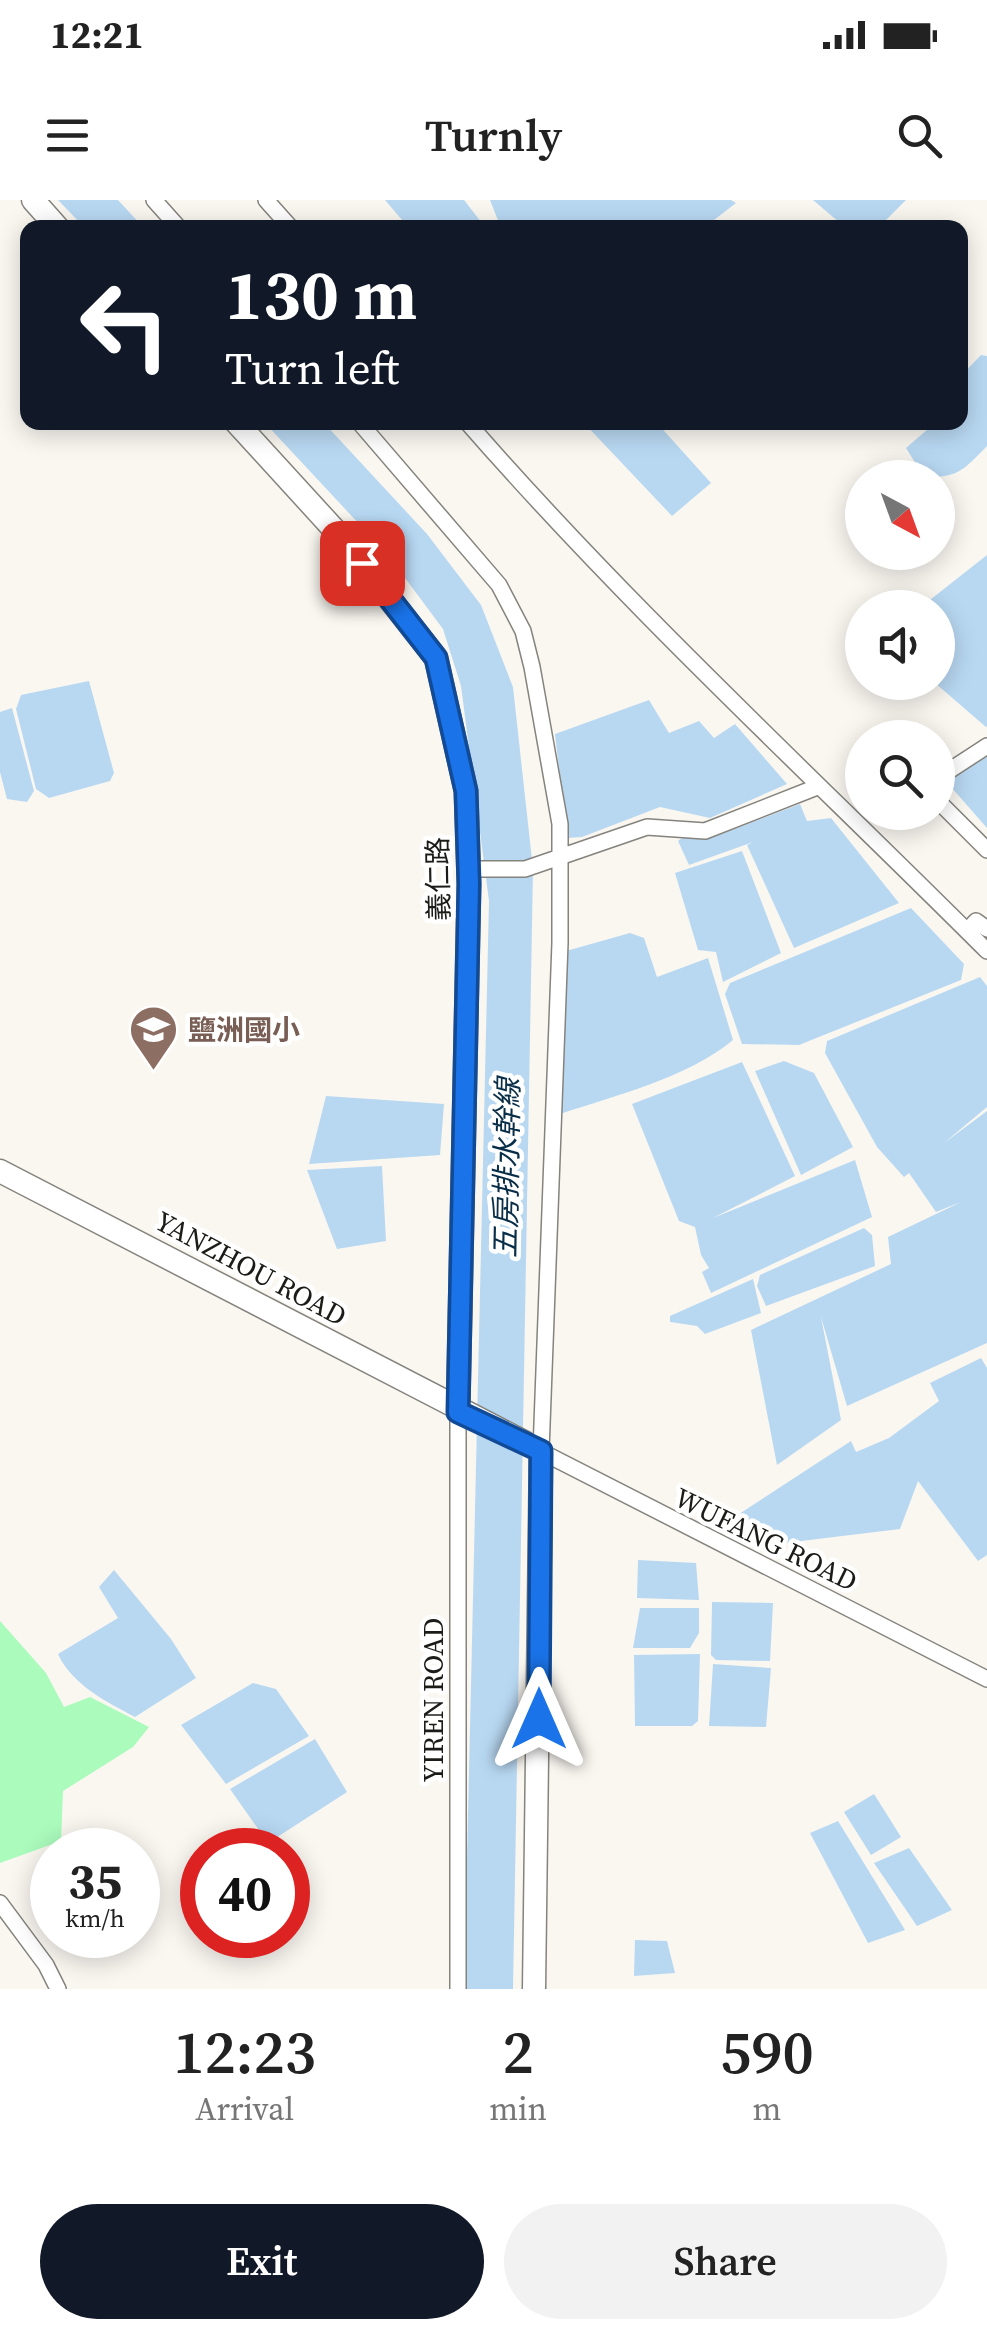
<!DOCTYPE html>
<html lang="en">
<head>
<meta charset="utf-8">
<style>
  body { margin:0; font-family:"Source Serif 4","Noto Sans TC",serif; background:#f2f2f2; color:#222; height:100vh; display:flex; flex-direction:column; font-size:38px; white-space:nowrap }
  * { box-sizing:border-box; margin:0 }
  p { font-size:32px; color:#767676 }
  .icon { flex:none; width:55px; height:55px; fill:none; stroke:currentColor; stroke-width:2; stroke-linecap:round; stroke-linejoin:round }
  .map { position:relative; height:1789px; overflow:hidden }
  .side { display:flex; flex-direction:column; background:#fff; flex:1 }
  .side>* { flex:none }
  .banner { position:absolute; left:20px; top:20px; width:948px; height:210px; border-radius:20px; box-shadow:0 5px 25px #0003; background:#111827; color:#fff; overflow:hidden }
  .needle { width:65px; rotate:139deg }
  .tools { position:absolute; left:845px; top:260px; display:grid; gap:20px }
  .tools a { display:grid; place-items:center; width:110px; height:110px; border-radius:50%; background:#fff; box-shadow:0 5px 25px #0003; font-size:50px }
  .speed { position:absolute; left:30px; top:1628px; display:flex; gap:20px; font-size:50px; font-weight:700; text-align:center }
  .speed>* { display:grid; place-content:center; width:130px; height:130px; border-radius:50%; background:#fff; box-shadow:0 5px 25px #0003; line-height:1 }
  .speed small { font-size:25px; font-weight:400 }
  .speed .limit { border:15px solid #d22; background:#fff; color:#111 }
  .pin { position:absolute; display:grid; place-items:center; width:85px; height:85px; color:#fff; margin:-42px; border-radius:20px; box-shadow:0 5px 15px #0006 }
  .me { position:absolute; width:110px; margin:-55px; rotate:0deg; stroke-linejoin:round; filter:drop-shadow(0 0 8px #0008) }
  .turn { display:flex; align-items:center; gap:35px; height:210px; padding:0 40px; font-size:45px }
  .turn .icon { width:130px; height:130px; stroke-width:2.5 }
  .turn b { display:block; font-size:70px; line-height:85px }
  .eta { display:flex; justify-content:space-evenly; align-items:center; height:170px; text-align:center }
  .eta b { font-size:60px; font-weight:600; line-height:70px }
  .action { display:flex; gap:20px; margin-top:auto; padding:20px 40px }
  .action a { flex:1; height:115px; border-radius:60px; background:#111827; color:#fff; font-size:40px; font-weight:600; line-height:115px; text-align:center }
  .action a+a { background:#f2f2f2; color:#222 }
  .status { display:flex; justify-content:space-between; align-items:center; height:70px; padding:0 50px; background:#fff; direction:ltr }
  .status svg { height:28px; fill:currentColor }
  header { display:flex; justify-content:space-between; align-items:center; height:130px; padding:0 40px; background:#fff; font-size:45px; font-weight:600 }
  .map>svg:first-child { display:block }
</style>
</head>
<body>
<div class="status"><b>12:21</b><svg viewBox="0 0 49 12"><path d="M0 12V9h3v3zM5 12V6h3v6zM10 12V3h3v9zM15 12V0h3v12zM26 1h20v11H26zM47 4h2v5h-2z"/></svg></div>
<header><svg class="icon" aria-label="menu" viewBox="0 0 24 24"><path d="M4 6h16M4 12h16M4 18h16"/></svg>Turnly<svg class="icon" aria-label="search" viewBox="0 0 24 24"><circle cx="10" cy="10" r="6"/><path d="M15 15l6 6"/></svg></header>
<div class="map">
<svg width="987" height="1789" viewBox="0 0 987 1789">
  <rect width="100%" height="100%" fill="#faf7f1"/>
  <path fill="#aafbbc" d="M0,1421l46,52 18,34 26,-10 59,30 -16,20 -70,44 -2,50 -61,22z"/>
  <path fill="#b8d8f2" d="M58,0h60l25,27h-59z
    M385,0h79l21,27h-77z
    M490,0h241l5,3 -31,24 -204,1z
    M813,0h93l-26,26 -34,2z
    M981,155l6,1v90c-24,25 -30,32 -63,31l-18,-29 29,-25 25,-1v-45z
    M265,223h59l103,111 54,71 32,82 20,182 -20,1120h-49l25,-1088 -28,-215 -18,-57 -55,-74z
    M584,223h73l54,60 -39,33z
    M987,355v171l-1,1 -51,-44 3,-75 -17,-1z
    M89,481l25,92 -4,8 -61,17 -13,-9 -20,-80 5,-14z
    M649,500l20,33 30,-12 15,17 21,-14 52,60 -77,34 -50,-11 -78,30 -15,1 -12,-104z
    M12,508l22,83 -7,11 -20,-3 -7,-27v-60z
    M987,555v73l-36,-41 4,-14z
    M800,604l7,17 24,-3 68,85 -105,45 -47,-103 6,-3 -64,23 -11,-24 7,-5 23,3z
    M742,651l39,102 -58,29 -7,-30 -18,-2 -23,-77z
    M911,708l53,56 -3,16 -162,65 -57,-1 -17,-50 5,-11z
    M630,733l14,5 13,39 51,-19 25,82c-44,37 -119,56 -173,74l-1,-161z
    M980,777l7,9v121l-43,36 43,-32v232l-140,63 -26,-89 20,103 -64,45 -26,-135 140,-66 -3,-27 73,-35 -25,10 -27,-39 -5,4 -27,-30 -52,-94 2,-12z
    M784,861l30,12 39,74 -52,28 -46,-104z
    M742,862l53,114 -82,42 142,-58 17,57 -161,76 -9,-21 7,-4 -8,-13 -6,-28 -16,-6 -47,-117z
    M326,896l118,8 -4,51 -131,9z
    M382,966l4,75 -49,8 -30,-79z
    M864,1028l8,7 3,31 -109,40 -9,-20 3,-11z
    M753,1079l8,34 -56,21 -8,-8 -27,-4v-6z
    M981,1158l6,10v187l-9,6 -60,-80 -18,48 -140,17 -29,-12 2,-16 118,-77 5,11 33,-14 50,-37 -9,-18z
    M638,1360l58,3 3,37 -62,-2z
    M114,1370l57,69 25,39 -61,39c-28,-15 -63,-32 -77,-63l60,-36 -19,-31z
    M712,1402l61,1 -3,58 -54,-1 -5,-5z
    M640,1408h59v25l-9,15h-57z
    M700,1454l-2,67 -6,5h-57l-1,-71z
    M713,1464l58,4 -5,59 -57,-1z
    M253,1483l23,6 33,47 -83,48 -45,-59z
    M315,1539l32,53 -79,51 -38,-54z
    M874,1594l27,43 -30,18 -27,-43z
    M838,1621l67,109 -37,13 -58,-110z
    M909,1648l43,62 -35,16 -43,-63z
    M635,1740l32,1 8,32 -41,3z"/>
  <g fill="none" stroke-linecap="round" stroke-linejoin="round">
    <defs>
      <path id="street" d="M154,0l25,28
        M266,0l25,28
        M359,222l140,163 24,46 9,36 28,157v119l-19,508
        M467,222c162,186 345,354 520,529
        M938,578l49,-32
        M938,601l49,49
        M469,669h56l122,-42 58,4 112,-44
        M967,731l9,-10 11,8
        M536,1249l451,230
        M0,1703l46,62 12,24
        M458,1789v-577"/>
      <path id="secondary" d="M33,0l25,28
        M236,222l105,115 95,121 30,133 3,93 -11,528
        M0,971l524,271
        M534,1789l7,-538"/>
    </defs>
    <use href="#street" stroke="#85837d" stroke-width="18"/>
    <use href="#secondary" stroke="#85837d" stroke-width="25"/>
    <use href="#street" stroke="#fff" stroke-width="15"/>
    <use href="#secondary" stroke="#fff" stroke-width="22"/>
  </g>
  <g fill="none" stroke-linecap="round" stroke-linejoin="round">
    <defs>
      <path id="route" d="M362,363l74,95 30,133 3,93 -11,528 83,39 -2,268"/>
    </defs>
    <use href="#route" stroke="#114b97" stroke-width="25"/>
    <use href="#route" stroke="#1a73e8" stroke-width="18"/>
  </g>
  <defs>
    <symbol id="school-pin" viewBox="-11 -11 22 30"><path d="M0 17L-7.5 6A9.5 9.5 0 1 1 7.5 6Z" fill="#8d6e63" stroke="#fff"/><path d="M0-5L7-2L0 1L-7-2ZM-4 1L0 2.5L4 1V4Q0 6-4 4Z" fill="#fff"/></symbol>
  </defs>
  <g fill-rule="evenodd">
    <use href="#school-pin" x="126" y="802" width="55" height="75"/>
  </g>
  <g text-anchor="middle" stroke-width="9" stroke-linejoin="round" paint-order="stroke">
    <g font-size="28" fill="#1b1b18" stroke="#fff">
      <text transform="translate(438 679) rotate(-91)" y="10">義仁路</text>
      <text transform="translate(251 1068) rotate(28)" y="10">YANZHOU ROAD</text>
      <text transform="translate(766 1339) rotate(26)" y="10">WUFANG ROAD</text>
      <text transform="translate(433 1500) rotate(-90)" y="10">YIREN ROAD</text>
    </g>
    <g font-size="28" font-weight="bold" fill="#785e54" stroke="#fff" text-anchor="start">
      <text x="188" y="840">鹽洲國小</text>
    </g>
    <g font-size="30" font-style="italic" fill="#092e48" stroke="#fff">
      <text transform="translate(507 968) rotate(-89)" y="10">五房排水幹線</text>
    </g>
  </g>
</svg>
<div class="tools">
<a><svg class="needle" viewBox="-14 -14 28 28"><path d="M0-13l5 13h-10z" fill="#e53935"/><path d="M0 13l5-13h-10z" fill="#767676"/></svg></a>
<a><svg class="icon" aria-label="sound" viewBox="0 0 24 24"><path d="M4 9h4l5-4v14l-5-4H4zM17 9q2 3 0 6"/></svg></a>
<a><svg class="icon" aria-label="search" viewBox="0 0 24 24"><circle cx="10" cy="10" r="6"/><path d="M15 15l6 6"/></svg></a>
</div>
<div class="speed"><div>35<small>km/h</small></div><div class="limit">40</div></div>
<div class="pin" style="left:362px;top:363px;background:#d93025"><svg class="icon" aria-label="arrive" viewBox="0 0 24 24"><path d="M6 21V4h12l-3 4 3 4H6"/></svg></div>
<svg class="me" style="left:539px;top:1519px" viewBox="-20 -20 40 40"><path d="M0-17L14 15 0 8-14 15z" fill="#1a73e8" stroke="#fff" stroke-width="4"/></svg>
<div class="banner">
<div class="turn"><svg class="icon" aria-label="left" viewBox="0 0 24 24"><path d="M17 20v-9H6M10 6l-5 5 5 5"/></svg><div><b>130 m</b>Turn left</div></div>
</div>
</div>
<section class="side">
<div class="eta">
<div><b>12:23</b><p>Arrival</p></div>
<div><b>2</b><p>min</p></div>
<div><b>590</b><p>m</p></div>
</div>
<div class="action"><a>Exit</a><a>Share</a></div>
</section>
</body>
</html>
